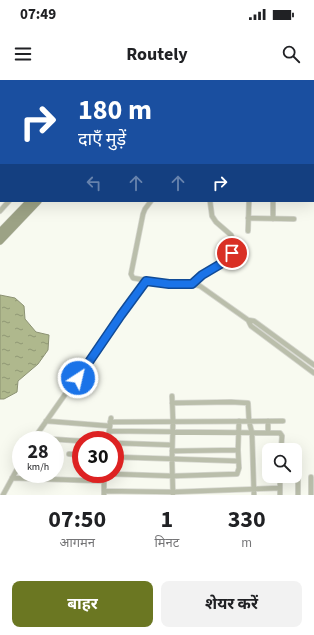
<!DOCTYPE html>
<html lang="hi">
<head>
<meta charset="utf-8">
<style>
  body { margin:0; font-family:"Source Sans 3","Noto Sans Devanagari",sans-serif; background:#f2f2f2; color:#202124; height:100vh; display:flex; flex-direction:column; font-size:15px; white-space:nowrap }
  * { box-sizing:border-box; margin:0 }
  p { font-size:13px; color:#757577 }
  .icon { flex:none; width:22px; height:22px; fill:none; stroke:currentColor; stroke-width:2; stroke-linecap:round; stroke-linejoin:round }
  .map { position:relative; height:415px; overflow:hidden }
  .details { display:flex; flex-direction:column; background:#fff; flex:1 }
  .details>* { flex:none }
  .banner { position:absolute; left:0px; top:0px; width:314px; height:122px; box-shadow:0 4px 16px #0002; background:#1a4fa0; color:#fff; overflow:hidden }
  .tools { position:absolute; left:262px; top:363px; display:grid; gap:8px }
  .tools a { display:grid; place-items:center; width:40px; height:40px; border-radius:8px; background:#fff; box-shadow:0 4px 16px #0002; font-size:20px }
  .speed { position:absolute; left:12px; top:351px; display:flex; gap:8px; font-size:20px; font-weight:700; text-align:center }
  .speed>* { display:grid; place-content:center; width:52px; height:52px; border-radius:50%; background:#fff; box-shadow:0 4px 16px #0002; line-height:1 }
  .speed small { font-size:10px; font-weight:400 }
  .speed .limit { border:6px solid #d22; background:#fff; color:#111 }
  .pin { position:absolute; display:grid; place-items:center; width:34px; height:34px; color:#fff; margin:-17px; border:2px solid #fff; border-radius:50%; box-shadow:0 1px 4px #0007 }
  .me { position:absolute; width:44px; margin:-22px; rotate:35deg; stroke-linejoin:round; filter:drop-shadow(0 0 3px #0008) }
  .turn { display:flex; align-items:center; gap:14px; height:84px; padding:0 12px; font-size:18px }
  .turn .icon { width:52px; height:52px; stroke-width:2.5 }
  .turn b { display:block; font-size:28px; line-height:34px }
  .lanes { display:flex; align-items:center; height:38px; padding:0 12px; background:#0003; justify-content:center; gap:20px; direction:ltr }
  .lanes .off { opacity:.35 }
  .eta { display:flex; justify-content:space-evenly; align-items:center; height:68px; text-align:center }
  .eta b { font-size:24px; font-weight:700; line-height:28px }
  .action { display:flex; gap:8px; margin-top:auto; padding:8px 12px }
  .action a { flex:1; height:46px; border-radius:8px; background:#6b7722; color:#fff; font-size:16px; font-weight:700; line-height:46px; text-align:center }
  .action a+a { background:#f2f2f2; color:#202124 }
  .status { display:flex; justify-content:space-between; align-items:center; height:28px; padding:0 20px; background:#fff; direction:ltr }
  .status svg { height:11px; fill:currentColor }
  header { display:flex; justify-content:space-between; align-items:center; height:52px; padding:0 12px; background:#fff; font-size:18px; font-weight:700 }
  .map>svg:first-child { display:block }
</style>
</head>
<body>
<div class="status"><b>07:49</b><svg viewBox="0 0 49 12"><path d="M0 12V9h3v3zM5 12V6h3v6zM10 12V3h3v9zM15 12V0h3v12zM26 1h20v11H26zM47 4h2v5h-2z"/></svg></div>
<header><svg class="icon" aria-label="menu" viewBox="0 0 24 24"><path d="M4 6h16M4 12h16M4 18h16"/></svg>Routely<svg class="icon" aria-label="search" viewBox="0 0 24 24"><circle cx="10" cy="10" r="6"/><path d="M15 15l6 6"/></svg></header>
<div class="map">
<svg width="314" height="415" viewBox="0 0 314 415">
  <defs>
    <pattern id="water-ripples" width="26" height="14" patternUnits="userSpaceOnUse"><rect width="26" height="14" fill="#afb88d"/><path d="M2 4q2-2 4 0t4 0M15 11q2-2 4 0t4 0" fill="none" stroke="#8f9774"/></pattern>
  </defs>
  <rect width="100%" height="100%" fill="#f8faf0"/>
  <path fill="url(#water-ripples)" stroke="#8c9273" d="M0,215l15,3 9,8 1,13 11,13 13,3 -1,15 -10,14 -20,17 -1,11 -13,7h-4z"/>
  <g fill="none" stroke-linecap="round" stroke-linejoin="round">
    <defs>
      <path id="street" d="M269,0l32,1
        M121,1l1,-1
        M246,1v-1
        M313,14h1
        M313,32h1
        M313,42h1
        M313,52h1
        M313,86h1
        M0,87l1,1
        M0,95l1,1
        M313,97l1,1
        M313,115h1
        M151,121l-6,8 -2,5 -12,60 2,4 29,5 30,1 8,2 48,34 6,1 60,44
        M0,131l9,-10
        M248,138l46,1
        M273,139v-18
        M248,151l1,-30
        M192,204l10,-9 22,-13 7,-9 2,-6 1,-5 -3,-7 -15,-13 -4,-6 -2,-15
        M248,240l3,6 63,47
        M172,316l1,25 -1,39 1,35
        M172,323l59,-1 17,1 1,18 3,12 2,62
        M46,341l64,5
        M110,342l173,-1
        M109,351l169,2h2l2,3 -1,14
        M268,353v-12
        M35,358l46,3
        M33,360l88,-125 25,-34
        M108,360l3,-22
        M115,363l57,2
        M172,371l66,-1
        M69,374l12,1
        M115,377l122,4
        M295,393h3v22
        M112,394l61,2 64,-2 2,-6 -1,-18 1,-29
        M12,398l92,3
        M104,411l69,1 107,-4
        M3,415l18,-33
        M104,415v-21
        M280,415v-19
        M311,415v-18"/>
      <path id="secondary" d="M143,1l1,-1
        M150,1l1,-1
        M0,152l30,-31
        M0,161l38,-40"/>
    </defs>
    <use href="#street" stroke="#d6d7cf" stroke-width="6"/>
    <use href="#secondary" stroke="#d6d7cf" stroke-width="8"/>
    <use href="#street" stroke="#babeab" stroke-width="4.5"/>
    <use href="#secondary" stroke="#9ca285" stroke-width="7"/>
  </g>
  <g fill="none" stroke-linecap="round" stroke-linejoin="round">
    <defs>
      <path id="route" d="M78,298l43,-63 25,-34 23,3h23l10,-9 22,-13 8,-9"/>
    </defs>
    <use href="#route" stroke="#114b97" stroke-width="10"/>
    <use href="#route" stroke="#1a73e8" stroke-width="7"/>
  </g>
</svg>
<div class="tools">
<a><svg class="icon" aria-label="search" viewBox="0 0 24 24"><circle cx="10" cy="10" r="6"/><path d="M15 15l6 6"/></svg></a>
</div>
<div class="speed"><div>28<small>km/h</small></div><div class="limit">30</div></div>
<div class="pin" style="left:232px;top:173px;background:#d93025"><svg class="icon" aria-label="arrive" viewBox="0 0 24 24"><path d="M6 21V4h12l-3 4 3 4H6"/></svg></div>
<svg class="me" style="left:78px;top:298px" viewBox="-20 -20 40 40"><circle r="17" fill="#1a73e8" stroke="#fff" stroke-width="3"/><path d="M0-11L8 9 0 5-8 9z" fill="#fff"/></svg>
<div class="banner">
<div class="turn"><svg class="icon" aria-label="right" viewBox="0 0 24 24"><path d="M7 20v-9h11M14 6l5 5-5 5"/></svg><div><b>180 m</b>दाएँ मुड़ें</div></div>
<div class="lanes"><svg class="icon off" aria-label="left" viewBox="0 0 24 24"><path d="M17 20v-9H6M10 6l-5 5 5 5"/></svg><svg class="icon off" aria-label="ahead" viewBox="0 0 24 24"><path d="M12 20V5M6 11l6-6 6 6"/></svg><svg class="icon off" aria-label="ahead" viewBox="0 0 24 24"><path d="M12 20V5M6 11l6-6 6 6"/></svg><svg class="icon" aria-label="right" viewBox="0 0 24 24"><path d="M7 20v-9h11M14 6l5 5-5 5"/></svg></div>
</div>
</div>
<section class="details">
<div class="eta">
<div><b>07:50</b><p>आगमन</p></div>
<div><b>1</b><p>मिनट</p></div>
<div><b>330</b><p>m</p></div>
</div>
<div class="action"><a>बाहर</a><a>शेयर करें</a></div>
</section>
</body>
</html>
